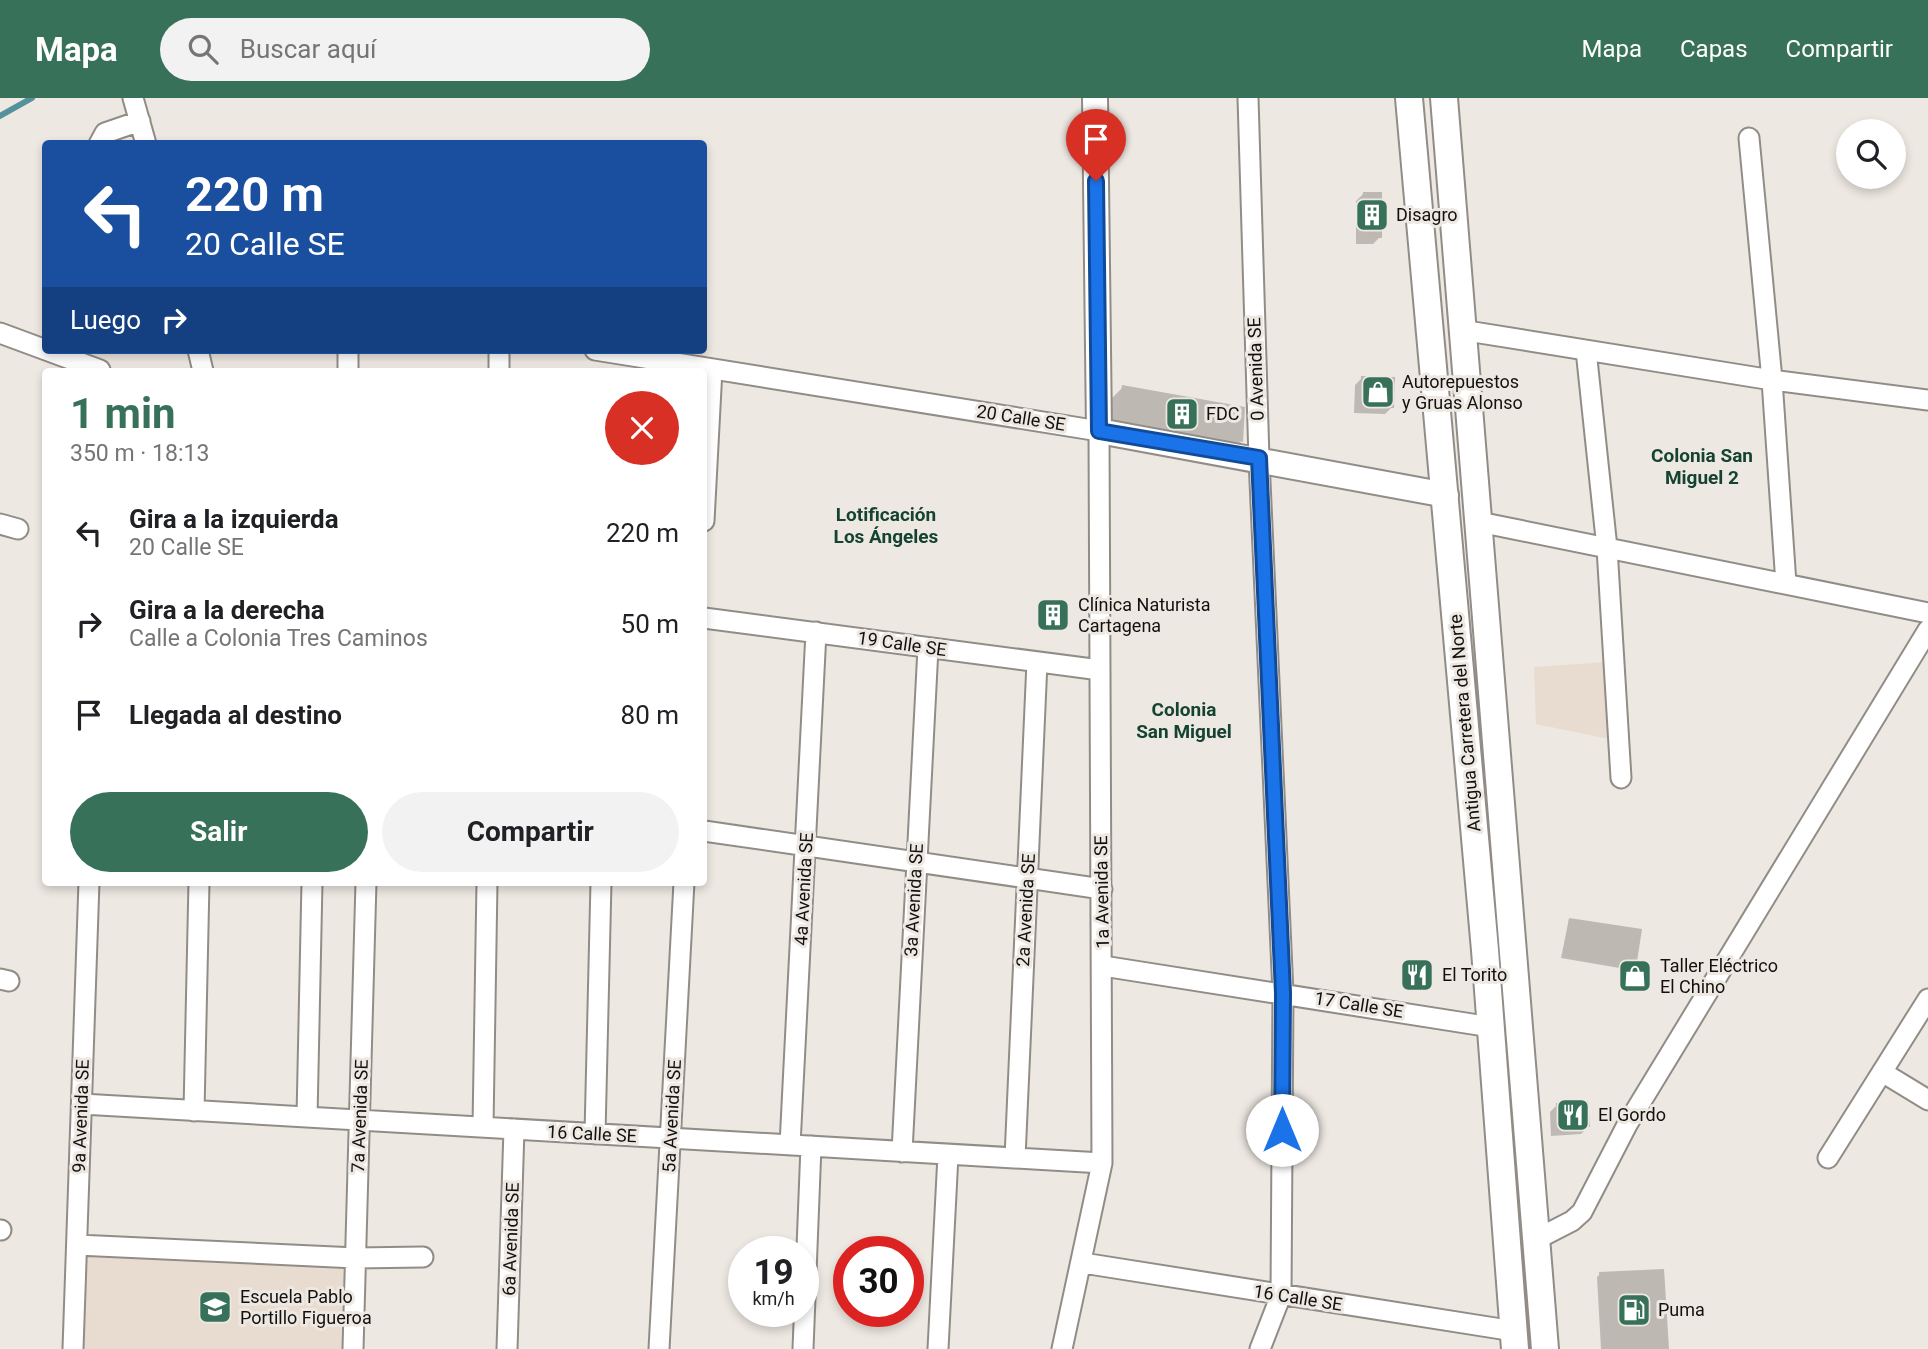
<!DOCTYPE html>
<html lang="es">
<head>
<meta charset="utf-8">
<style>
  body { margin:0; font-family:Roboto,sans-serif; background:#f2f2f2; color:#202124; height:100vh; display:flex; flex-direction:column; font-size:26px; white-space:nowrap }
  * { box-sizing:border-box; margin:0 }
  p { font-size:23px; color:#757577 }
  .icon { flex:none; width:38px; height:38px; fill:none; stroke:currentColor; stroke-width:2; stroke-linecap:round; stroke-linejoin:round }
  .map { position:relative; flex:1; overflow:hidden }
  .drawer { position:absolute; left:42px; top:270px; width:665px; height:518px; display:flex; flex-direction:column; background:#fff; border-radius:7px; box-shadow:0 4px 10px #0003 }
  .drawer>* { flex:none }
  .guide { position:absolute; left:42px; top:42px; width:665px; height:214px; border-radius:7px; box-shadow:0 4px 10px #0003; background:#1a4fa0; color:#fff; overflow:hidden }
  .controls { position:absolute; left:1836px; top:21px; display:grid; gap:14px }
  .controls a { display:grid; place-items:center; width:70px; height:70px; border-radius:50%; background:#fff; box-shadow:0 4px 10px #0003; font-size:35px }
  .speed { position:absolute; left:728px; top:1138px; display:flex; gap:14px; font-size:35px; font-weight:700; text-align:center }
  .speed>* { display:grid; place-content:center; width:91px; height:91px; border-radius:50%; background:#fff; box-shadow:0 4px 10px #0003; line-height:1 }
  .speed small { font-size:18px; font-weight:400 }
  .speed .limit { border:10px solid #d22; background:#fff; color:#111 }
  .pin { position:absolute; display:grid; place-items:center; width:60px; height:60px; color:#fff; margin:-72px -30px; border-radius:50% 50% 50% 0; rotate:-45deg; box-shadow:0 0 7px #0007 }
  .pin .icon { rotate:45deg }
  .me { position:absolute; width:77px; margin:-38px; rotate:0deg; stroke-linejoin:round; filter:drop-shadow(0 0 5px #0008) }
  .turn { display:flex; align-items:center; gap:24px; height:147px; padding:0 28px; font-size:32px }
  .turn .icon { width:91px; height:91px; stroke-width:2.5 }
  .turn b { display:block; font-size:49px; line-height:60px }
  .then { display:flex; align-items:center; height:66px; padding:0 28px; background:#0003; gap:14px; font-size:26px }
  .round { display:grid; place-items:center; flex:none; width:74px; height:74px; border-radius:37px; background:#f2f2f2 }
  .summary { display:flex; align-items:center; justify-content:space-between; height:119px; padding:0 28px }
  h1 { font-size:42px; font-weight:700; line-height:52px; color:#387159 }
  .action { display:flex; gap:14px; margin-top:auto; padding:14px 28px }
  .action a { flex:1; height:80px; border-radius:42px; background:#387159; color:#fff; font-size:28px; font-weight:700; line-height:80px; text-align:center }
  .action a+a { background:#f2f2f2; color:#202124 }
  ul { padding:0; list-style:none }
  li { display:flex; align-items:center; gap:21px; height:91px; padding:0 28px }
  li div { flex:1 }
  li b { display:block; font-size:26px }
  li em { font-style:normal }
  header { display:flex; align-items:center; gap:42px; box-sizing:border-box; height:98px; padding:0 35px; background:#387159; color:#fff }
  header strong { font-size:33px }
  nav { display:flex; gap:38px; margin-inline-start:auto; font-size:24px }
  .search { width:490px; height:63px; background:#f2f2f2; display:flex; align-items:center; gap:18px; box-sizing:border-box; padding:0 24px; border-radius:38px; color:#757577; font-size:26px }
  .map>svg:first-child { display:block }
</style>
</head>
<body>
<header>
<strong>Mapa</strong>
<div class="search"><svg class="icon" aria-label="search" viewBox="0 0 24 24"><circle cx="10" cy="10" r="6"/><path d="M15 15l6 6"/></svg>Buscar aquí</div>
<nav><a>Mapa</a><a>Capas</a><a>Compartir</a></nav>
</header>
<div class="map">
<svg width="1928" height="1251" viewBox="0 0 1928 1251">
  <rect width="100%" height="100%" fill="#eee8e2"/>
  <path fill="#e8dcd0" d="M1608,564l6,78 -78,-16 -2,-57z
    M85,1157l263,11 -3,83h-264z"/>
  <path fill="#0003" d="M1363,96l17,43 -7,7h-17v-43z
    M1362,280l30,29 -7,7 -31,-1 1,-28z
    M1123,289l118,55 -11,11 -124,-23 6,-32z
    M1044,508l16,20 -3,3 -18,-3z
    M1569,821l65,48 -3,3 -70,-12z
    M1557,1007l31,22 -7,7 -30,2 -1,-24z
    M1600,1176l66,75h-65l-4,-72z"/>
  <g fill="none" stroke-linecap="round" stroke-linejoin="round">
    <path stroke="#55929b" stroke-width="6" d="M0,18l32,-18"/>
  </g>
  <path fill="#beb8b2" d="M1363,94h19v46l-20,-1z
    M1361,278l34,1 -1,31 -34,-1z
    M1122,287l123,22 -2,35 -127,-23z
    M1043,506l21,2 -2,20 -21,-2z
    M1569,820l73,11 -6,39 -73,-12z
    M1588,1003l2,26 -32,2 -2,-26z
    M1664,1171l5,80h-65l-5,-77z"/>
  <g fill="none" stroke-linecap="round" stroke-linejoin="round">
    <defs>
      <path id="minor" d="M133,0l13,46
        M1248,0l11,361 24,534 -2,302 -21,54
        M1749,40l23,242 14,204
        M99,46l6,-11 35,-12
        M1461,232l311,50 156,20
        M0,235l100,37
        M198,252l5,21
        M348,252v21
        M595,252l504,81 3,732 -40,186
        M1586,252l21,198 14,230
        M499,273v-21
        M704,423l8,-152
        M1479,424l449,91
        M0,426l18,5
        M704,520l396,52
        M704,733l398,58
        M1103,868l388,61
        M0,881l9,2
        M1882,974l46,28
        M82,1006l1020,59
        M194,1013l5,-229
        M307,1019l5,-235
        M483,1029l4,-245
        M595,1036l6,-252
        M790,1047l26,-513
        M902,1054l26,-504
        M1015,1060l22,-496
        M1828,1060l100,-159
        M0,1132h1
        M1535,1142l37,-19 10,-9 46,-89 300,-493
        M77,1147l279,13 67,-1
        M1083,1165l431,68
        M73,1251l16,-467
        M353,1251l13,-467
        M507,1251l7,-220
        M659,1251l25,-467
        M803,1251l8,-203
        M938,1251l10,-194"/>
      <path id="tertiary" d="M1095,0l4,333 347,64"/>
      <path id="secondary" d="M1409,0l76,852 30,399
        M1444,0l101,1251"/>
    </defs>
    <use href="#minor" stroke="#928c87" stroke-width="23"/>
    <use href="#tertiary" stroke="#928c87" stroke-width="28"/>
    <use href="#secondary" stroke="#928c87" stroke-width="30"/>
    <use href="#minor" stroke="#fff" stroke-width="19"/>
    <use href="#tertiary" stroke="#fff" stroke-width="24"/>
    <use href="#secondary" stroke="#fff" stroke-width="26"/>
  </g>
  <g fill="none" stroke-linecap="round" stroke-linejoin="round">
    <defs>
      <path id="route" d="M1096,83l3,250 160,27 24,535 -1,137"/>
    </defs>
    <use href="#route" stroke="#114b97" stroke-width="18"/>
    <use href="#route" stroke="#1a73e8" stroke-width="12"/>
  </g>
  <defs>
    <symbol id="building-square" viewBox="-11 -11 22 22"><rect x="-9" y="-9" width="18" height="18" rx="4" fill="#387159" stroke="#eee8e2"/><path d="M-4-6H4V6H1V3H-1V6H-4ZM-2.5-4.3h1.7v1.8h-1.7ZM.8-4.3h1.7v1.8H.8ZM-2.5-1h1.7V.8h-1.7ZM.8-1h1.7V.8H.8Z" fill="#fff"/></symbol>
    <symbol id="shop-square" viewBox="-11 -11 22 22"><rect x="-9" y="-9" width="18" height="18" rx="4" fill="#387159" stroke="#eee8e2"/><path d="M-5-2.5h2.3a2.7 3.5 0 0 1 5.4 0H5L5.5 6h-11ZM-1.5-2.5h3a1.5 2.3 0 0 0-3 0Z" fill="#fff"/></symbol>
    <symbol id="restaurant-square" viewBox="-11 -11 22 22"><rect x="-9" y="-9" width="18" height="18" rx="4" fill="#387159" stroke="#eee8e2"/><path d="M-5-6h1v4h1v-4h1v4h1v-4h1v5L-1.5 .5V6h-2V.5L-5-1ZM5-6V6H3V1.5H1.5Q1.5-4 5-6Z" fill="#fff"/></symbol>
    <symbol id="school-square" viewBox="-11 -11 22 22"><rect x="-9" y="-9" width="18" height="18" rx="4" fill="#387159" stroke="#eee8e2"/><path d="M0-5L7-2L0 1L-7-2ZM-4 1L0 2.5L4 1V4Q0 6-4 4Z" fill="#fff"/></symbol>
    <symbol id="fuel-square" viewBox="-11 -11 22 22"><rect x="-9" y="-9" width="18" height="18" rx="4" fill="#387159" stroke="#eee8e2"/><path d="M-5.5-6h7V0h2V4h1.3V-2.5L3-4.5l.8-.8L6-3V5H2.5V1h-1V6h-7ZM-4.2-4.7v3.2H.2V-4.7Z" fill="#fff"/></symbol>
  </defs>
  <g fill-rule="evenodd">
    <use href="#building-square" x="1353" y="98" width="38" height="38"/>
    <use href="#shop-square" x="1359" y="275" width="38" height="38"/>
    <use href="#building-square" x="1163" y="297" width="38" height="38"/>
    <use href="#building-square" x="1034" y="498" width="38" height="38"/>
    <use href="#restaurant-square" x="1398" y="858" width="38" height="38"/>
    <use href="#shop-square" x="1616" y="859" width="38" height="38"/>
    <use href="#restaurant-square" x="1554" y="998" width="38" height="38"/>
    <use href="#school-square" x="196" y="1190" width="38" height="38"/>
    <use href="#fuel-square" x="1615" y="1193" width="38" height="38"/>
  </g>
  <g text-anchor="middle" stroke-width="6" stroke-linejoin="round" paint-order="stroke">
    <g font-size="18" fill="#13110f" stroke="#eee8e2" text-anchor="start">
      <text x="1396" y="123">Disagro</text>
      <text x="1402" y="290">Autorepuestos<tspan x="1402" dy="21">y Gruas Alonso</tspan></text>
      <text x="1206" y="322">FDC</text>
      <text x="1078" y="513">Clínica Naturista<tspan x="1078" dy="21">Cartagena</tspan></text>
      <text x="1660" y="874">Taller Eléctrico<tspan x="1660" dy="21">El Chino</tspan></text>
      <text x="1442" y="883">El Torito</text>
      <text x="1598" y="1023">El Gordo</text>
      <text x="240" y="1205">Escuela Pablo<tspan x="240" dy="21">Portillo Figueroa</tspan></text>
      <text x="1658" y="1218">Puma</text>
    </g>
    <g font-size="18" fill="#13110f" stroke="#eee8e2">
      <text transform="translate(1256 271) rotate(-92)" y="6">0 Avenida SE</text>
      <text transform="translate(1021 320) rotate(9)" y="6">20 Calle SE</text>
      <text transform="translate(902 546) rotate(8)" y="6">19 Calle SE</text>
      <text transform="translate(1465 625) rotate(-95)" y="6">Antigua Carretera del Norte</text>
      <text transform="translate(804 791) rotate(-87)" y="6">4a Avenida SE</text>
      <text transform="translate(1102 794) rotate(-91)" y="6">1a Avenida SE</text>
      <text transform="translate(914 802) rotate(-87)" y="6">3a Avenida SE</text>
      <text transform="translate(1026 812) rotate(-87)" y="6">2a Avenida SE</text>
      <text transform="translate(1359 907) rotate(9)" y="6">17 Calle SE</text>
      <text transform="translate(81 1018) rotate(-88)" y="6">9a Avenida SE</text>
      <text transform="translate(360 1018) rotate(-88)" y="6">7a Avenida SE</text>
      <text transform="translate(672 1018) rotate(-87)" y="6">5a Avenida SE</text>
      <text transform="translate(592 1036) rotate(3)" y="6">16 Calle SE</text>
      <text transform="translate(511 1141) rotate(-88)" y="6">6a Avenida SE</text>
      <text transform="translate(1298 1200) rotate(9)" y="6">16 Calle SE</text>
    </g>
    <g font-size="19" font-weight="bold" fill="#144331" stroke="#eee8e2">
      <text x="1702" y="364">Colonia San<tspan x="1702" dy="22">Miguel 2</tspan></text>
      <text x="886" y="423">Lotificación<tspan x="886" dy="22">Los Ángeles</tspan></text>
      <text x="1184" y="618">Colonia<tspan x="1184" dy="22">San Miguel</tspan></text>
    </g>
  </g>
</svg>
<div class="controls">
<a><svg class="icon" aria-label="search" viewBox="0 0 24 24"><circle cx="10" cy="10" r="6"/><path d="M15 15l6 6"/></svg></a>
</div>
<div class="speed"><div>19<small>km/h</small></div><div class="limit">30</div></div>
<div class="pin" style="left:1096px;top:83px;background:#d93025"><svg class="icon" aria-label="arrive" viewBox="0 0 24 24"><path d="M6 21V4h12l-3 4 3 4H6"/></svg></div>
<svg class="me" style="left:1282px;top:1032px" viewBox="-20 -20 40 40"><circle r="19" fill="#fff"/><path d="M0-13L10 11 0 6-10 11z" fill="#1a73e8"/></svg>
<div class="guide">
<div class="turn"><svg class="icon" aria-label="left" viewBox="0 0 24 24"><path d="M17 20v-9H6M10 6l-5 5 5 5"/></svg><div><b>220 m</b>20 Calle SE</div></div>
<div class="then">Luego<svg class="icon" aria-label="right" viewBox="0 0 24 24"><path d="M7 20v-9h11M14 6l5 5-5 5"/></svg></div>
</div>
<section class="drawer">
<div class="summary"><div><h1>1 min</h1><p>350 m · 18:13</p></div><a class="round" style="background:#d93025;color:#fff"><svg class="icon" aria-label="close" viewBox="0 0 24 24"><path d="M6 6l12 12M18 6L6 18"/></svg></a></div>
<ul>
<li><svg class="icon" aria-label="left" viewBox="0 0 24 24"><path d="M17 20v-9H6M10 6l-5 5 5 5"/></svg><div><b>Gira a la izquierda</b><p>20 Calle SE</p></div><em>220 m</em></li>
<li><svg class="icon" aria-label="right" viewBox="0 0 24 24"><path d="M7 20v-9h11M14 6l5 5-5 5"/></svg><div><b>Gira a la derecha</b><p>Calle a Colonia Tres Caminos</p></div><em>50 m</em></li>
<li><svg class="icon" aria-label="arrive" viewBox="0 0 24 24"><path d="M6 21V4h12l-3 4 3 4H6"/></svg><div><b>Llegada al destino</b></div><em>80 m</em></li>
</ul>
<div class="action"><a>Salir</a><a>Compartir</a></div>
</section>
</div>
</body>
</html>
